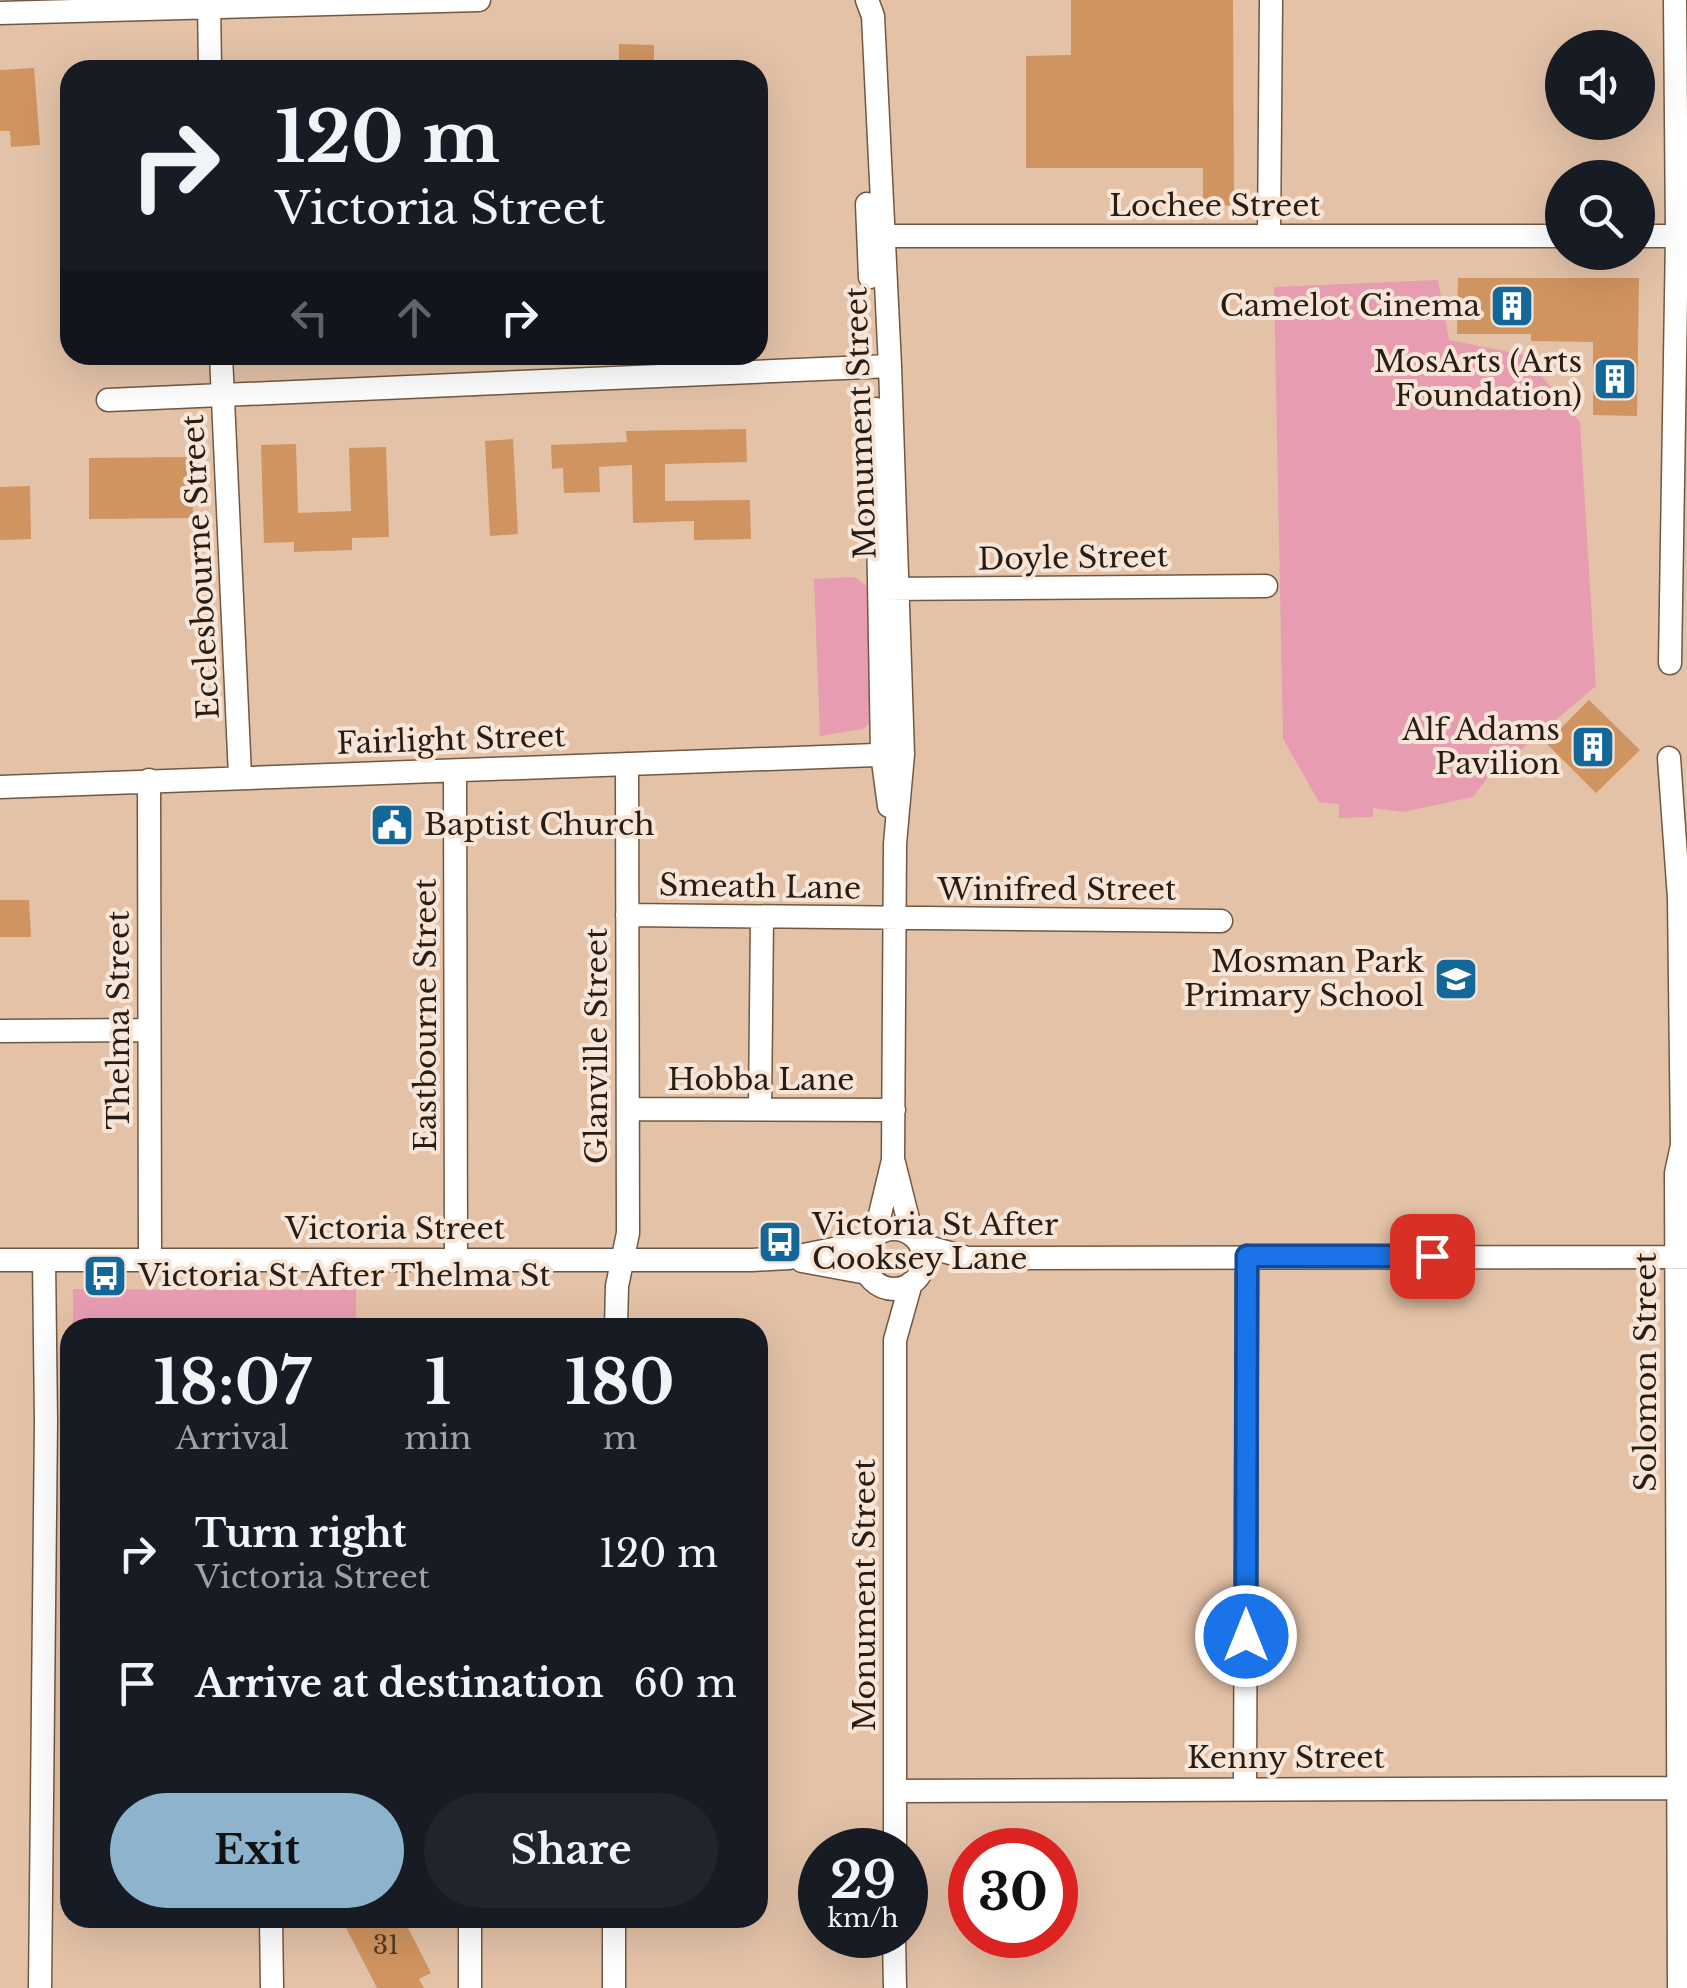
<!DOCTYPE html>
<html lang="en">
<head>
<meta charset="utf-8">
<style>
  body { margin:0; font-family:"Libre Baskerville",serif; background:#20242c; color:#f1f3f6; height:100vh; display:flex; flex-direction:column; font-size:38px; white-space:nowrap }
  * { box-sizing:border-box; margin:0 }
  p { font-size:32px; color:#9ea1a6 }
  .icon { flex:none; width:55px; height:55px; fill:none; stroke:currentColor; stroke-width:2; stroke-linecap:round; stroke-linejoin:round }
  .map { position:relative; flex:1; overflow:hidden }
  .details { position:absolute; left:60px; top:1318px; width:708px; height:610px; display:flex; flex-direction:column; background:#171b24; border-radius:30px; box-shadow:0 10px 40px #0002 }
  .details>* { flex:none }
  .hud { position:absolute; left:60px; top:60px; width:708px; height:305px; border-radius:30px; box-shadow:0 10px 40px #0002; background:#171b24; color:#f1f3f6; overflow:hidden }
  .fabs { position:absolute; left:1545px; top:30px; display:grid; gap:20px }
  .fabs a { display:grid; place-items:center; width:110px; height:110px; border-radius:50%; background:#171b24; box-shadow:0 10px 40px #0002; font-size:50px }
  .speed { position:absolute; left:798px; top:1828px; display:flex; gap:20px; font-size:50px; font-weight:700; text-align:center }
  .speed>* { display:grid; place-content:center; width:130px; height:130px; border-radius:50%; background:#171b24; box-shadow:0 10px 40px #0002; line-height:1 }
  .speed small { font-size:25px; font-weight:400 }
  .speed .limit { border:15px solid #d22; background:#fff; color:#111 }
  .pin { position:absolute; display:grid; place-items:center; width:85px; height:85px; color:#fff; margin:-42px; border-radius:20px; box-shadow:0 5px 15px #0006 }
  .me { position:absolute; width:110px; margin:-55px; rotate:0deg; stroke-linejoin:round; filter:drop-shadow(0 0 8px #0008) }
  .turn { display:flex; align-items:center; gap:35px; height:210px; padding:0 50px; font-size:45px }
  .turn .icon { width:130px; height:130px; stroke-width:2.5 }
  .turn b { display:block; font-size:70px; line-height:85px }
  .lanes { display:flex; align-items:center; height:95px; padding:0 50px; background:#0003; justify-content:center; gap:50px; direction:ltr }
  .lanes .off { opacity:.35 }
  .eta { display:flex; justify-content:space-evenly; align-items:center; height:170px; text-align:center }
  .eta b { font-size:60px; font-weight:800; line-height:70px }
  .cta { display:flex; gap:20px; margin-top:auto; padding:20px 50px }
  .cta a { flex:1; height:115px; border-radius:60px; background:#8db4cc; color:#111; font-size:40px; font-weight:800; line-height:115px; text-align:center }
  .cta a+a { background:#20242c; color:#f1f3f6 }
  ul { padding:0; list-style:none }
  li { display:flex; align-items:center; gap:30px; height:130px; padding:0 50px }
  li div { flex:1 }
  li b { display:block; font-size:38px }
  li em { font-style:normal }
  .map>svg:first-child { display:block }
</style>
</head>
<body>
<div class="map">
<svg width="1687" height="1988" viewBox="0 0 1687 1988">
  <rect width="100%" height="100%" fill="#e3c2a7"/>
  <path fill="#e89cb2" d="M1438,280l11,60 75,15 56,67 16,264 -108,91 -15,20 -70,15 -30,-4v9l-34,1v-14l-20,-2 -36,-63 -9,-452z
    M855,577l13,10 4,134 -9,8 -43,7 -6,-157z
    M73,1289l283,1v37h-283z"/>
  <path fill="#cf9460" d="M1071,0h162l1,206 -31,-3v-35h-177v-112l45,-1z
    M619,44l35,1v25h-35z
    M34,68l6,77 -29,2 -1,-16h-10v-61z
    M1458,278h181l-2,138 -44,-1v-73l-62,-1v-7h-74z
    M746,429l1,33 -82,2v37l85,-1 1,39 -57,1v-19l-61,2 -1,-58 -33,2 1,25 -36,1 -1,-25 -11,1 -1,-24 76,-3 -1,-11z
    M513,439l5,95 -28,2 -5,-95z
    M296,444l2,69 53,-2 -2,-63 37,-1 3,90 -37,1v12l-58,2v-10l-30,1 -3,-98z
    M192,457l1,61 -104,1v-61z
    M30,486l1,53 -31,1v-53z
    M1589,700l51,50 -44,43 -50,-50z
    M0,900h29l2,37h-31z
    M341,1918h62l28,55 -12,6 5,9h-47z"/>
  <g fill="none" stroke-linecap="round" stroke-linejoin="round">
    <defs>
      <path id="minor" d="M209,0l1,70
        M867,0l6,16 17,350 13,388 -8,90 -2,316 -18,75
        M0,13l479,-13
        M867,204l3,73
        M871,236h691
        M1269,236l2,-236
        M1638,236h49
        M221,355l19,421
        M108,400l782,-34
        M876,409l6,345 7,52
        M885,589l381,-3
        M1670,663l7,-427 -2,-236
        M1669,758l10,140 3,247 -6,28 3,815
        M455,771l1,488
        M149,780l1,479
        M0,787l903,-33
        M627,915l594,6
        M0,1031l147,-1
        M628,1109l266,1
        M760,1109l2,-192
        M894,1163l18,72
        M864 1259a30 30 0 1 1 60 0a30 30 0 1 1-60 0Z
        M921,1245l47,13 719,-1
        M0,1260h752l37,-2 79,-16
        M802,1261l65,12
        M616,1328l1,-42 11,-53 -1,-469
        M1245,1788l2,-532
        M896,1791l781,-3
        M895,1850v-510l16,-57
        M271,1918l1,70
        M894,1935l1,53
        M40,1988l6,-567 -2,-161
        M470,1988v-70
        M614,1988v-70"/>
    </defs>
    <use href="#minor" stroke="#74573f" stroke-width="25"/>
    <use href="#minor" stroke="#fff" stroke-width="22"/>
  </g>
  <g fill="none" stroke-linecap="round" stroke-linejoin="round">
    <defs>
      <path id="route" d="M1246,1636l1,-380h185"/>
    </defs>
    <use href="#route" stroke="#114b97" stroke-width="25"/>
    <use href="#route" stroke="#1a73e8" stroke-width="18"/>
  </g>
  <defs>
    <symbol id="building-square" viewBox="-11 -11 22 22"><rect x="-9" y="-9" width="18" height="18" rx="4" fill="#136899" stroke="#f7e6d8"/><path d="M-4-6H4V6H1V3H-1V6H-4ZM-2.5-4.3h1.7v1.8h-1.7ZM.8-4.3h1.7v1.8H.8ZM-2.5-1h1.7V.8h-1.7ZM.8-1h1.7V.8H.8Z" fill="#fff"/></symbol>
    <symbol id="civic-square" viewBox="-11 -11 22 22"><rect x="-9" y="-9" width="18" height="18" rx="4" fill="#136899" stroke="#f7e6d8"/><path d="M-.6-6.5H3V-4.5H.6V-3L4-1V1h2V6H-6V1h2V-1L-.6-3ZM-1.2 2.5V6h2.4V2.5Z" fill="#fff"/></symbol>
    <symbol id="school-square" viewBox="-11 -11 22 22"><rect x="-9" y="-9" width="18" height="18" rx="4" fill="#136899" stroke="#f7e6d8"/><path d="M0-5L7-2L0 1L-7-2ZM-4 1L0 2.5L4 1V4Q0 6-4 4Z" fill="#fff"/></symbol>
    <symbol id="bus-square" viewBox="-11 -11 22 22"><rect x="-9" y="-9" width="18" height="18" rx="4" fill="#136899" stroke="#f7e6d8"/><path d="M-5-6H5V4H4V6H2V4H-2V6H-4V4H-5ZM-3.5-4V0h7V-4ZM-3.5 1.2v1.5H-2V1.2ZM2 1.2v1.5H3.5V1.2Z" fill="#fff"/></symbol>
  </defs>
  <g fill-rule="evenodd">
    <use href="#building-square" x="1487" y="281" width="50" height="50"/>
    <use href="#building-square" x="1590" y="354" width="50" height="50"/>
    <use href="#building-square" x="1568" y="722" width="50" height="50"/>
    <use href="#civic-square" x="367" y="800" width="50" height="50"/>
    <use href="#school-square" x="1431" y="954" width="50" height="50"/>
    <use href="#bus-square" x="755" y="1217" width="50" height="50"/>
    <use href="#bus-square" x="80" y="1251" width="50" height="50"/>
  </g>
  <g text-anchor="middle" stroke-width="8" stroke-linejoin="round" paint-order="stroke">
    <g font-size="25" fill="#523b26">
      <text x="386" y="1954">31</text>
    </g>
    <g font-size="30" fill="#291d13" stroke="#f7e6d8">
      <text x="1215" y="216">Lochee Street</text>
      <text transform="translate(861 423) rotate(-92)" y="10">Monument Street</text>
      <text transform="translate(1073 558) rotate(-1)" y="10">Doyle Street</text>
      <text transform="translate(201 567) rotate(-93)" y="10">Ecclesbourne Street</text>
      <text transform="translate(451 740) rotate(-2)" y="10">Fairlight Street</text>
      <text transform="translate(760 887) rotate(1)" y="10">Smeath Lane</text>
      <text x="1057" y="900">Winifred Street</text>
      <text transform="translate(426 1015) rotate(-90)" y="10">Eastbourne Street</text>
      <text transform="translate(119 1020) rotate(-90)" y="10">Thelma Street</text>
      <text transform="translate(597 1046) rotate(-90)" y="10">Glanville Street</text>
      <text x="761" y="1090">Hobba Lane</text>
      <text x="395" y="1239">Victoria Street</text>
      <text transform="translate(1646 1372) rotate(-90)" y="10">Solomon Street</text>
      <text transform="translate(865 1595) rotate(-90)" y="10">Monument Street</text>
      <text x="1286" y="1768">Kenny Street</text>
    </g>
    <g font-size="30" fill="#291d13" stroke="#f7e6d8" text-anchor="end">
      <text x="1480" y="316">Camelot Cinema</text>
      <text x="1582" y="372">MosArts (Arts<tspan x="1582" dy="34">Foundation)</tspan></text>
      <text x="1560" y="740">Alf Adams<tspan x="1560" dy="34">Pavilion</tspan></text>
      <text x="424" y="835" text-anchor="start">Baptist Church</text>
      <text x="1424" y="972">Mosman Park<tspan x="1424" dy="34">Primary School</tspan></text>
      <text x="812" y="1235" text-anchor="start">Victoria St After<tspan x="812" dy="34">Cooksey Lane</tspan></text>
      <text x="138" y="1286" text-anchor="start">Victoria St After Thelma St</text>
    </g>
  </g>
</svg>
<div class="fabs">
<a><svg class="icon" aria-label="sound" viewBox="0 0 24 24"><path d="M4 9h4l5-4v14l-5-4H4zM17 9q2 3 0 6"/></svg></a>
<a><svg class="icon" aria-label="search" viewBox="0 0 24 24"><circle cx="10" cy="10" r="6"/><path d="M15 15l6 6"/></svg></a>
</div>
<div class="speed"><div>29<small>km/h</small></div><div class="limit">30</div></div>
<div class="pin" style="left:1432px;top:1256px;background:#d93025"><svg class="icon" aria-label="arrive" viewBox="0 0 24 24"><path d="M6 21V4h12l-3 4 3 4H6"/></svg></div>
<svg class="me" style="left:1246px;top:1636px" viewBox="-20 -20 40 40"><circle r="17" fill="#1a73e8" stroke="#fff" stroke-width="3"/><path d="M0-11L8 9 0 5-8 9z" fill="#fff"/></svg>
<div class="hud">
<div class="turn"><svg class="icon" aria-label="right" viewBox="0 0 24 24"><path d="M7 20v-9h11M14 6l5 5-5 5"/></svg><div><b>120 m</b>Victoria Street</div></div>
<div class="lanes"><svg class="icon off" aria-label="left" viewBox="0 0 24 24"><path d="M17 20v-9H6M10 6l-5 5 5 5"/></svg><svg class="icon off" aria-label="ahead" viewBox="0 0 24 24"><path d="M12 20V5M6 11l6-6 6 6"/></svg><svg class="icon" aria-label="right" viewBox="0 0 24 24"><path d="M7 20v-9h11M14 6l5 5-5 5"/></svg></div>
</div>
<section class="details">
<div class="eta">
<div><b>18:07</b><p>Arrival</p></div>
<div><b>1</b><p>min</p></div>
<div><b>180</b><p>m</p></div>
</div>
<ul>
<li><svg class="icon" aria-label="right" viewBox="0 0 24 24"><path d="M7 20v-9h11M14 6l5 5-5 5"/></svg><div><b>Turn right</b><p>Victoria Street</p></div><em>120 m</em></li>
<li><svg class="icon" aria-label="arrive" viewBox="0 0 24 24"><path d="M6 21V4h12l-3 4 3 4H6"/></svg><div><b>Arrive at destination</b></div><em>60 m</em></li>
</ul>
<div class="cta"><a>Exit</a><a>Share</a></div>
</section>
</div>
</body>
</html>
